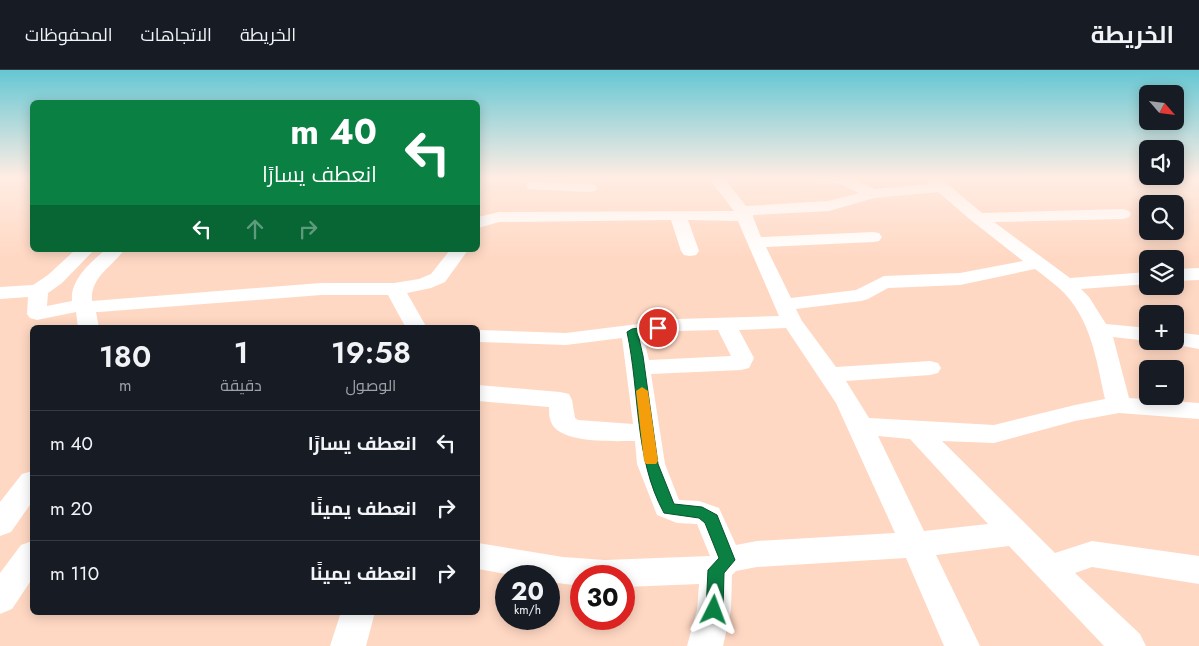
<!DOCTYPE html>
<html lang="ar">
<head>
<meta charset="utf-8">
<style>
  body { margin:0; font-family:Jost,Cairo,sans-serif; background:#242831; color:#f1f3f6; direction:rtl; height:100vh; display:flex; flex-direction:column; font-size:19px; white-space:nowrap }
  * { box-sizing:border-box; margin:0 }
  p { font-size:16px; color:#9ea1a6 }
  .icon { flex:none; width:28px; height:28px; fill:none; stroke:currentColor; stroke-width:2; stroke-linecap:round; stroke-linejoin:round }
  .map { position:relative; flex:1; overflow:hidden; direction:ltr }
  .details { position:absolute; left:30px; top:255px; width:450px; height:290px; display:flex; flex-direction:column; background:#171b24; border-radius:8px; box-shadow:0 2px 12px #0003; direction:rtl }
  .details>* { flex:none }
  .guide { position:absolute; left:30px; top:30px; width:450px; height:152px; border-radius:8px; box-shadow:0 2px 12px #0003; direction:rtl; background:#0b8043; color:#fff; overflow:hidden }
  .needle { width:32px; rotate:118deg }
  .tools { position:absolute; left:1139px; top:15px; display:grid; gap:10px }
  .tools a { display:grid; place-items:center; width:45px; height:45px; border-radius:8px; background:#171b24; box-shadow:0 2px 12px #0003; font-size:25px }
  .speed { position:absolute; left:495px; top:495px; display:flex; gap:10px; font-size:25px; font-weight:700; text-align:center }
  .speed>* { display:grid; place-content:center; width:65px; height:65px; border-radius:50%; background:#171b24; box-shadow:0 2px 12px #0003; line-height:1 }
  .speed small { font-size:12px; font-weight:400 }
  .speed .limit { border:8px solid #d22; background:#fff; color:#111 }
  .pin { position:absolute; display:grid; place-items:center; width:42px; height:42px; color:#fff; margin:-21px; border:2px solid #fff; border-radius:50%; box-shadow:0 1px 5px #0007 }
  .me { position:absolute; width:55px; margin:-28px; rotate:3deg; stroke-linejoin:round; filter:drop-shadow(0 0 4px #0008) }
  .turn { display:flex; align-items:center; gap:18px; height:105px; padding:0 20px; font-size:22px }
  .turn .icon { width:65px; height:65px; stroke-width:2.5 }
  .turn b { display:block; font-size:35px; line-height:42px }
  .lanes { display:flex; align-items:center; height:48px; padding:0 20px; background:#0003; justify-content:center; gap:25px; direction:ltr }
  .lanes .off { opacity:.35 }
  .eta { display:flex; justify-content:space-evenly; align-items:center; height:85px; text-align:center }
  .eta b { font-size:30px; font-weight:600; line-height:35px }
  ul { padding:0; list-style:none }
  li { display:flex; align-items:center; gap:15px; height:65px; padding:0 20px; border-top:1px solid #363941 }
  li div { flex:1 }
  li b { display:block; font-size:19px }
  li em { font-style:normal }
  header { display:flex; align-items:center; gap:30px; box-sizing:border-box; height:70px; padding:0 25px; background:#171b24; border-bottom:1px solid #363941 }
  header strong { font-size:24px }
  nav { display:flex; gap:28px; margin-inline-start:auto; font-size:18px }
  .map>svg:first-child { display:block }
</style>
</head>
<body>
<header>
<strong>الخريطة</strong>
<nav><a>الخريطة</a><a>الاتجاهات</a><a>المحفوظات</a></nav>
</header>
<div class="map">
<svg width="1199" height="576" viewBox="0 0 1199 576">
  <rect width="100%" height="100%" fill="#ffd8c3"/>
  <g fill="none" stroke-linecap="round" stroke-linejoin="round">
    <path fill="#fff" fill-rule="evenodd" d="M708,107h40l-2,3 -19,2 19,24 82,-5 31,-8 -21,-10 -43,-2 -7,-4h61l26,12 54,-5 -6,-7h16l43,36 141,-4 6,2 2,3 -2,3 -6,2 -129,3 76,56 78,-6v12l-67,5 8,8 17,27 42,4v13l-35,-4 16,61 70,5v16l-80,-6 -44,8 -81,22 -52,-2 113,112 37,-12 107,15v28l-107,-17 -17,6 65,61 6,12h-42l-95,-100 -73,9 44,91h-36l-38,-88 -149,9 -21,4 -4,4 -1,35 -8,36h-36l10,-36 2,-26 -75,3v-11h-43v10l-32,-4v-6h-32l-39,-7v-26l85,14 42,3 105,-4 -13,-32 -20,-1 -20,-8 -20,-51 -2,-23c-20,0 -76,3 -84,-19 -2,-4 -2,-10 -2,-15l-71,-6v-16l82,7 9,2 3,6 3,18 3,2 55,4 -11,-86 -56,7 -88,-3v-12l88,3 112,-14 101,-3 -41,-95 -50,-1 11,31 -3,4 -6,1 -6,-1 -3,-4 -10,-31 -172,2 -21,6v-11l21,-5 235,-1zM938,122l34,29 51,40 -63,12 -76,3 -28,14 -65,8 -25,-51 107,-5 6,-1 3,-4 -3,-4 -6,-1 -112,5 -8,-20v-2l76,-4 45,-13zM1035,199c8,6 16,12 24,19 32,29 37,71 46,111l-30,6 -81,20 -125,-7 -23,-37 84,-6 8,-2 3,-5 -3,-5 -8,-2 -94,6 -34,-46 -6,-12 65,-8 7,-2 20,-11 72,-3zM786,258l50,75 59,130 -138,8 -21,4 -17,-37 -20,-7 -20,-1 -14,-36 -14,-90 90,-4 8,-2 5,-10 -15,-28zM718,260l13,26 -82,4 -6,-24 35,-5zM878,366l32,3 78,85 -64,7z
      M533,112l57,2 5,1 2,3 -2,3 -5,1 -62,-3 -2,-3 2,-3z
      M75,180h19l-32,33 -14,10 -1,13 25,-5c-2,-21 18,-38 33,-51h19c-12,17 -34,27 -32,51l229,-18h73l25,-4 12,-5 19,-24h18l-23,32 -14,6 -24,5 20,35h-21l-18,-33h-67l-222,17h-3l3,16h-21l-2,-16 -39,8 -7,-2 -3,-4 1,-17 -28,2v-12l33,-2 15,-10z
      M1199,198v12l-24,1v-12z
      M1175,262l24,3v14l-32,-6 -1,-2h9z
      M32,401v31l-21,30 -11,4v-34l22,-28z
      M32,471v38l-20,30 -12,5v-41l21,-28z
      M341,542h34l-9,34h-36z"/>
  </g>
  <linearGradient id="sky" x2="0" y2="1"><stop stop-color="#65c7d3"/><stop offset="0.57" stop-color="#ffede4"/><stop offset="1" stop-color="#ffede4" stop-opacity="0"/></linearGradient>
  <rect width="1199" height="188" fill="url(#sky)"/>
  <path fill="#0b8043" stroke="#07532c" d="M658,255l3,1 2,2 -2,2 -23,4 5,22 15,108 16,40 28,3 15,8 18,45 -11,13 -1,37 -3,5 -6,3 -6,-3 -2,-5 2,-40 11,-12 -14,-35 -6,-5 -35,-5c-30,-55 -24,-121 -37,-181l5,-3z"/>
  <path fill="#f59e0b" d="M642,317l6,4 10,70 -2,3h-10l-2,-3 -8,-70z"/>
</svg>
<div class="tools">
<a><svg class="needle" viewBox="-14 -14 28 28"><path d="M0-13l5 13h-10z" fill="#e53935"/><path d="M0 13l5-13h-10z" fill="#9ea1a6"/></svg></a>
<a><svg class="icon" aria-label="sound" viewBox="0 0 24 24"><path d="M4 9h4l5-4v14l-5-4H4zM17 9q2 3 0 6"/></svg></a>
<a><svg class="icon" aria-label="search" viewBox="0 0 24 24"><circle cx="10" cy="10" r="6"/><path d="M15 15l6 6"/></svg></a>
<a><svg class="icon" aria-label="layers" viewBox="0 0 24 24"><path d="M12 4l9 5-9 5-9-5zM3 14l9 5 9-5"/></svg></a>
<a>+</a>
<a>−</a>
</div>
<div class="speed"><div>20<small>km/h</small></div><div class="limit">30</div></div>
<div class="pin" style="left:658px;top:258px;background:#d93025"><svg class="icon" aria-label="arrive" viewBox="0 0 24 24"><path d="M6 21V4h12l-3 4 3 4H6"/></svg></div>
<svg class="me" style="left:714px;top:540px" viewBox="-20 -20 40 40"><path d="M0-17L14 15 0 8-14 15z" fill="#0b8043" stroke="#fff" stroke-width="4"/></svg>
<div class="guide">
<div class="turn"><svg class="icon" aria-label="left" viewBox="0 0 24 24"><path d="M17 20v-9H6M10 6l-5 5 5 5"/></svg><div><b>40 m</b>انعطف يسارًا</div></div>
<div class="lanes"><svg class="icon" aria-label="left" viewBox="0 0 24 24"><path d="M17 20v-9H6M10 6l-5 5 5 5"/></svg><svg class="icon off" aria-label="ahead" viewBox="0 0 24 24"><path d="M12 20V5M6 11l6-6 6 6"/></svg><svg class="icon off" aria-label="right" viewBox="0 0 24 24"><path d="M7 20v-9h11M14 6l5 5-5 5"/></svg></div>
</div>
<section class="details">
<div class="eta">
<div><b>19:58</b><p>الوصول</p></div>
<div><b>1</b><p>دقيقة</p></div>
<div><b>180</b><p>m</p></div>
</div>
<ul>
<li><svg class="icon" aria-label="left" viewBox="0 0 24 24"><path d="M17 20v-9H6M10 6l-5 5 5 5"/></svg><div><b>انعطف يسارًا</b></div><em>40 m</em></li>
<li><svg class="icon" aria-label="right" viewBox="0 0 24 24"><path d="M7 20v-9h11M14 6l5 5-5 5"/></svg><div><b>انعطف يمينًا</b></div><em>20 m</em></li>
<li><svg class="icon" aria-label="right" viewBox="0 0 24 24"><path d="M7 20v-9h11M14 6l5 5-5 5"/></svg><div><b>انعطف يمينًا</b></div><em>110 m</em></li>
</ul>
</section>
</div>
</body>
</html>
